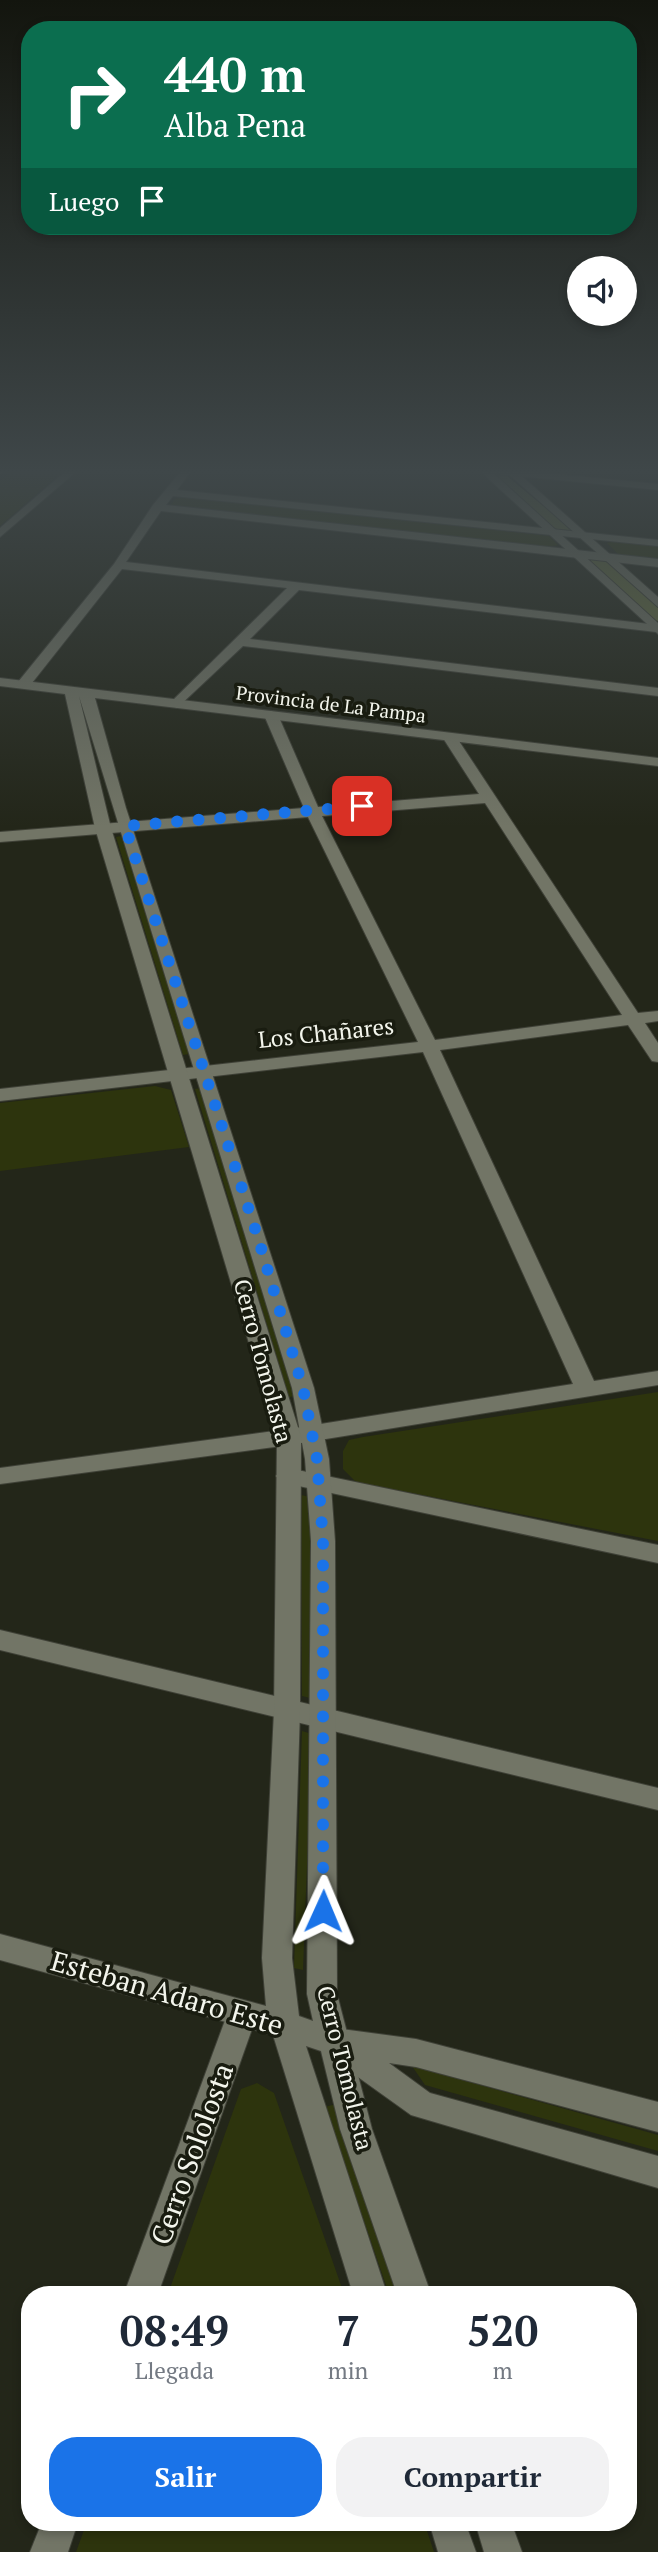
<!DOCTYPE html>
<html lang="es">
<head>
<meta charset="utf-8">
<style>
  body { margin:0; font-family:"PT Serif",serif; background:#f2f2f3; color:#1f2937; height:100vh; display:flex; flex-direction:column; font-size:26px; white-space:nowrap }
  * { box-sizing:border-box; margin:0 }
  p { font-size:23px; color:#747a83 }
  .icon { flex:none; width:38px; height:38px; fill:none; stroke:currentColor; stroke-width:2; stroke-linecap:round; stroke-linejoin:round }
  .map { position:relative; flex:1; overflow:hidden }
  .drawer { position:absolute; left:21px; top:2286px; width:616px; height:245px; display:flex; flex-direction:column; background:#fff; border-radius:28px; box-shadow:0 4px 10px #0003 }
  .drawer>* { flex:none }
  .guide { position:absolute; left:21px; top:21px; width:616px; height:214px; border-radius:28px; box-shadow:0 4px 10px #0003; background:#0b6e4f; color:#fff; overflow:hidden }
  .fabs { position:absolute; left:567px; top:256px; display:grid; gap:14px }
  .fabs a { display:grid; place-items:center; width:70px; height:70px; border-radius:50%; background:#fff; box-shadow:0 4px 10px #0003; font-size:35px }
  .pin { position:absolute; display:grid; place-items:center; width:60px; height:60px; color:#fff; margin:-30px; border-radius:14px; box-shadow:0 4px 10px #0006 }
  .me { position:absolute; width:77px; margin:-38px; rotate:1deg; stroke-linejoin:round; filter:drop-shadow(0 0 5px #0008) }
  .turn { display:flex; align-items:center; gap:24px; height:147px; padding:0 28px; font-size:32px }
  .turn .icon { width:91px; height:91px; stroke-width:2.5 }
  .turn b { display:block; font-size:49px; line-height:60px }
  .then { display:flex; align-items:center; height:66px; padding:0 28px; background:#0003; gap:14px; font-size:26px }
  .eta { display:flex; justify-content:space-evenly; align-items:center; height:119px; text-align:center }
  .eta b { font-size:42px; font-weight:700; line-height:49px }
  .cta { display:flex; gap:14px; margin-top:auto; padding:14px 28px }
  .cta a { flex:1; height:80px; border-radius:28px; background:#1a73e8; color:#fff; font-size:28px; font-weight:700; line-height:80px; text-align:center }
  .cta a+a { background:#f2f2f3; color:#1f2937 }
  .map>svg:first-child { display:block }
</style>
</head>
<body>
<div class="map">
<svg width="658" height="2552" viewBox="0 0 658 2552">
  <rect width="100%" height="100%" fill="#232619"/>
  <path fill="#2d340d" d="M13,470h51l-64,56v-46z
    M494,473l11,1 63,57h-11z
    M184,497l365,39 9,9 -10,2 -377,-42 4,-6z
    M615,541l43,5v14l-39,-5 -12,-12z
    M587,558l16,2 55,49v13z
    M121,836l68,218 -6,1 -67,-218z
    M155,1086l16,4 18,57 -189,24v-68z
    M201,1088l95,308 -7,1 -94,-308z
    M658,1392v149l-302,-59 -13,-13v-18l6,-11 14,-3z
    M301,1495l9,2v201l-8,-2z
    M302,1731l10,3 -9,236 -9,-2z
    M412,2066l246,69v16l-233,-66z
    M257,2083l17,10 70,201h-176l73,-205z
    M336,2104l65,190h-12l-64,-187z
    M87,2522h337l10,30h-358z"/>
  <g fill="none" stroke-linecap="round" stroke-linejoin="round">
    <path fill="#656e41" fill-rule="evenodd" d="M500,470l70,58v6h-10l-65,-57 -2,-3z
      M597,556l6,2 55,49v14l-6,-1 -61,-56v-6z"/>
    <defs>
      <path id="street" d="M182,470h10l-15,20 481,50v6l-485,-50 -7,9 492,54v8l-497,-56 -35,51 532,63 -2,7 -357,-42 -49,49 408,49v8l-415,-50 -66,62 -7,-4 2,-3 115,-113 -165,-19 -94,119h-10v-6l96,-118 39,-59z
        M482,470h33l143,14v6l-171,-17z
        M271,711l7,4 40,92 161,-13 -36,-56 12,-3 183,278 20,-2v10l-13,2 13,20v19l-6,-1 -24,-36 -188,25 154,331 64,-10v14l-369,60 -289,39v-16l289,-39 284,-45 -150,-332 -423,49v-12l418,-47 -110,-225 -308,25v-10l304,-24 -40,-93zM485,803l137,212 -187,25 -113,-224z
        M288,1468l370,77v18l-378,-81 -4,-6 4,-6z
        M0,1630l658,158v22l-658,-160z
        M242,2001l11,4 4,10 -99,279h-34l103,-279 4,-10z
        M334,2028l82,11 242,63v30l-242,-65 -27,-4 41,30 228,63v32l-247,-73 -88,-63 -4,-10 4,-10z
        M42,2522h36l-10,30h-38z"/>
      <path id="secondary" d="M67,470h11l-78,67v-9z
        M479,470h11l168,153v11z
        M504,470h11l143,127v10z
        M0,678l658,80v8l-563,-68 31,110 188,580 15,71 6,82 2,453 35,135 59,165h-34l-57,-165 -19,-78 -15,-5 81,248h-34l-80,-259 -273,-75v-26l266,72 -4,-48 12,-247 3,-274 -182,-609 -30,-134 -65,-8zM79,696l213,692 13,71 6,82 -4,453 6,27 -14,-5 -7,-58 8,-247 1,-274 -190,-609z
        M429,2522h36l11,30h-38z
        M475,2522h36l11,30h-38z"/>
      <path id="highway" d="M0,470h6l-6,4z"/>
    </defs>
    <use href="#street" stroke="#3f4137" stroke-width="2"/>
    <use href="#secondary" stroke="#3f4137" stroke-width="2"/>
    <use href="#highway" stroke="#3f4137" stroke-width="2"/>
    <use href="#street" fill="#727566" fill-rule="evenodd"/>
    <use href="#secondary" fill="#727566" fill-rule="evenodd"/>
    <use href="#highway" fill="#a2b445" fill-rule="evenodd"/>
  </g>
  <linearGradient id="sky" x2="0" y2="1"><stop stop-color="#13150e"/><stop offset="0.57" stop-color="#3f4749"/><stop offset="1" stop-color="#3f4749" stop-opacity="0"/></linearGradient>
  <rect width="658" height="827" fill="url(#sky)"/>
  <g fill="none" stroke-linecap="round" stroke-linejoin="round">
    <path stroke="#1a73e8" stroke-width="12" stroke-dasharray="0 21.6" d="M323,1911v-370l-6,-82 -14,-71 -45,-150 -133,-412 237,-20"/>
  </g>
  <g text-anchor="middle" stroke-width="7" stroke-linejoin="round" paint-order="stroke">
    <g font-size="19" fill="#f3f5ec" stroke="#191c10">
      <text transform="translate(331 704) rotate(7)" y="7">Provincia de La Pampa</text>
    </g>
    <g font-size="23" fill="#f3f5ec" stroke="#191c10">
      <text transform="translate(326 1033) rotate(-6)" y="8">Los Chañares</text>
      <text transform="translate(263 1361) rotate(75)" y="8">Cerro Tomolasta</text>
      <text transform="translate(345 2068) rotate(76)" y="8">Cerro Tomolasta</text>
    </g>
    <g font-size="28" fill="#f3f5ec" stroke="#191c10">
      <text transform="translate(167 1993) rotate(16)" y="10">Esteban Adaro Este</text>
      <text transform="translate(192 2154) rotate(-70)" y="10">Cerro Sololosta</text>
    </g>
  </g>
</svg>
<div class="fabs">
<a><svg class="icon" aria-label="sound" viewBox="0 0 24 24"><path d="M4 9h4l5-4v14l-5-4H4zM17 9q2 3 0 6"/></svg></a>
</div>
<div class="pin" style="left:362px;top:806px;background:#d93025"><svg class="icon" aria-label="arrive" viewBox="0 0 24 24"><path d="M6 21V4h12l-3 4 3 4H6"/></svg></div>
<svg class="me" style="left:323px;top:1911px" viewBox="-20 -20 40 40"><path d="M0-17L14 15 0 8-14 15z" fill="#1a73e8" stroke="#fff" stroke-width="4"/></svg>
<div class="guide">
<div class="turn"><svg class="icon" aria-label="right" viewBox="0 0 24 24"><path d="M7 20v-9h11M14 6l5 5-5 5"/></svg><div><b>440 m</b>Alba Pena</div></div>
<div class="then">Luego<svg class="icon" aria-label="arrive" viewBox="0 0 24 24"><path d="M6 21V4h12l-3 4 3 4H6"/></svg></div>
</div>
<section class="drawer">
<div class="eta">
<div><b>08:49</b><p>Llegada</p></div>
<div><b>7</b><p>min</p></div>
<div><b>520</b><p>m</p></div>
</div>
<div class="cta"><a>Salir</a><a>Compartir</a></div>
</section>
</div>
</body>
</html>
